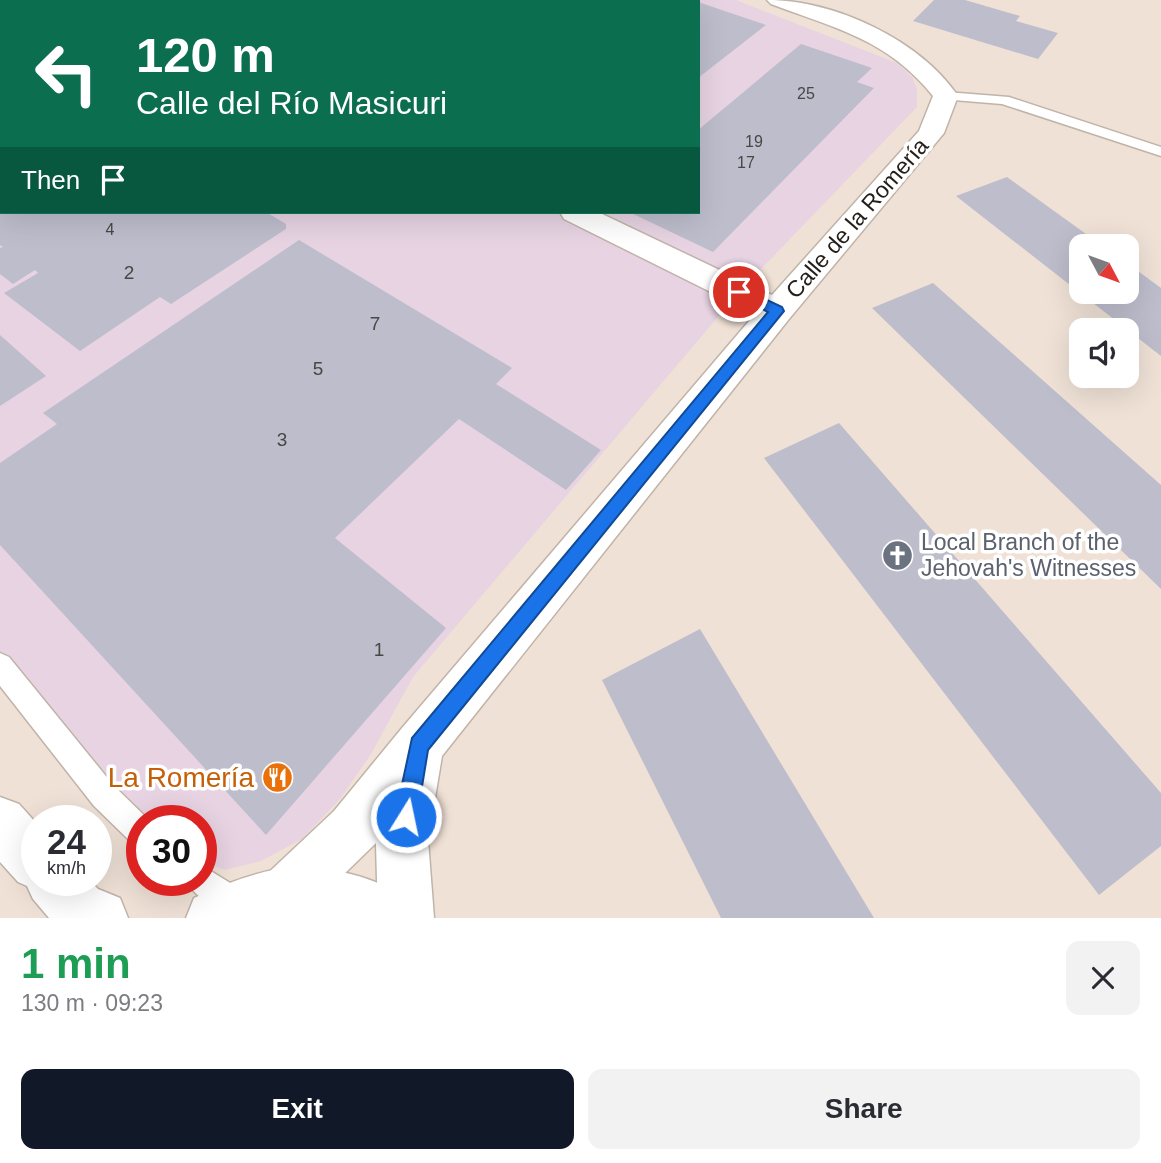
<!DOCTYPE html>
<html lang="en">
<head>
<meta charset="utf-8">
<style>
  body { margin:0; font-family:Arial,sans-serif; background:#f2f2f3; color:#2b2b33; height:100vh; display:flex; flex-direction:column; font-size:26px; white-space:nowrap }
  * { box-sizing:border-box; margin:0 }
  p { font-size:23px; color:#7c7c81 }
  .icon { flex:none; width:38px; height:38px; fill:none; stroke:currentColor; stroke-width:2; stroke-linecap:round; stroke-linejoin:round }
  .map { position:relative; height:918px; overflow:hidden }
  .drawer { display:flex; flex-direction:column; background:#fff; flex:1 }
  .drawer>* { flex:none }
  .hud { position:absolute; left:0px; top:0px; width:700px; height:214px; box-shadow:0 7px 28px #0002; background:#0b6e4f; color:#fff; overflow:hidden }
  .needle { width:46px; rotate:131deg }
  .fabs { position:absolute; left:1069px; top:234px; display:grid; gap:14px }
  .fabs a { display:grid; place-items:center; width:70px; height:70px; border-radius:14px; background:#fff; box-shadow:0 7px 28px #0002; font-size:35px }
  .speed { position:absolute; left:21px; top:805px; display:flex; gap:14px; font-size:35px; font-weight:700; text-align:center }
  .speed>* { display:grid; place-content:center; width:91px; height:91px; border-radius:50%; background:#fff; box-shadow:0 7px 28px #0002; line-height:1 }
  .speed small { font-size:18px; font-weight:400 }
  .speed .limit { border:10px solid #d22; background:#fff; color:#111 }
  .pin { position:absolute; display:grid; place-items:center; width:60px; height:60px; color:#fff; margin:-30px; border:4px solid #fff; border-radius:50%; box-shadow:0 2px 7px #0007 }
  .me { position:absolute; width:77px; margin:-38px; rotate:10deg; stroke-linejoin:round; filter:drop-shadow(0 0 5px #0008) }
  .turn { display:flex; align-items:center; gap:24px; height:147px; padding:0 21px; font-size:32px }
  .turn .icon { width:91px; height:91px; stroke-width:2.5 }
  .turn b { display:block; font-size:49px; line-height:60px }
  .then { display:flex; align-items:center; height:66px; padding:0 21px; background:#0003; gap:14px; font-size:26px }
  .round { display:grid; place-items:center; flex:none; width:74px; height:74px; border-radius:14px; background:#f2f2f3 }
  .overview { display:flex; align-items:center; justify-content:space-between; height:119px; padding:0 21px }
  h1 { font-size:42px; font-weight:700; line-height:52px; color:#1e9e55 }
  .cta { display:flex; gap:14px; margin-top:auto; padding:14px 21px }
  .cta a { flex:1; height:80px; border-radius:14px; background:#111827; color:#fff; font-size:28px; font-weight:700; line-height:80px; text-align:center }
  .cta a+a { background:#f2f2f3; color:#2b2b33 }
  .map>svg:first-child { display:block }
</style>
</head>
<body>
<div class="map">
<svg width="1161" height="918" viewBox="0 0 1161 918">
  <rect width="100%" height="100%" fill="#efe1d6"/>
  <path fill="#e7d3e2" d="M0,0h302l-300,2 -2,141z
    M379,0h357l161,63 15,14 5,12v18l-178,185 -326,385 -42,77 -31,45 -38,40 -41,22 -36,9 -24,-8v-41h-59l-19,12 -123,-146v-495l2,20h696v-210h-322z"/>
  <path fill="#bebdcc" d="M934,0h31l55,16 -4,5 42,12 -20,26 -125,-38z
    M698,2l68,23 -68,53z
    M801,44l71,24 -15,14 17,6 -161,164 -84,-40h69v-82z
    M1007,177l97,70h-22v45h45v-29l34,25v68l-205,-160z
    M0,212h266l20,12v5l-115,75 -11,-7 -80,54 -76,-58 34,-20 -3,-3 -22,14 -13,-10v-26l3,-1 -3,-2z
    M299,240l213,128 -16,16 105,66 -35,40 -107,-71 -124,119 111,90 -180,207 -266,-290v-82l57,-39 -14,-11z
    M933,283l228,202v104l-289,-281z
    M0,335l46,41 -46,30z
    M839,423l322,370v53l-62,49 -335,-437z
    M700,629l174,289h-153l-119,-238z"/>
  <g fill="none" stroke-linecap="round" stroke-linejoin="round">
    <defs>
      <path id="lane" d="M347,0h13l-15,2z
        M580,0h13l-15,2z
        M946,92l63,5 152,50v9l-159,-52 -61,-5 -2,-3z
        M2,173v10l-2,1v-10z
        M0,653l9,4 105,129 36,35h-8v26l-10,-4 -38,-37 -94,-120z
        M201,865l47,29 4,11 -4,11c-21,2 -54,-18 -62,-36h15z"/>
      <path id="street" d="M38,0h24l-25,2z
        M163,0h23l1,2h-22z
        M310,0h23l-24,2z
        M664,0h22l-23,2z
        M767,0c68,0 153,40 191,96l-14,37 -155,186 -347,437 -14,84 6,78h-56l-2,-75 -71,69c-15,6 -23,6 -38,0l-9,-19 9,-19 67,-63 68,-83 353,-414 -191,-95 -4,-7h38l174,83 147,-164 14,-35c-46,-57 -96,-67 -162,-92z
        M0,13h2l-2,14z
        M0,145h2l-2,17z"/>
      <path id="primary" d="M0,797l19,7 18,20v56h52l9,9 22,9 8,20h-79l-16,-19 -6,-13 -9,-4 -18,-20z
        M298,866c27,1 84,11 103,32 4,4 7,14 9,20h-224l8,-20c34,-16 67,-28 104,-32z"/>
    </defs>
    <use href="#lane" stroke="#c0b3a8" stroke-width="3"/>
    <use href="#street" stroke="#c0b3a8" stroke-width="3"/>
    <use href="#primary" stroke="#c0b3a8" stroke-width="3"/>
    <use href="#lane" fill="#fff" fill-rule="evenodd"/>
    <use href="#street" fill="#fff" fill-rule="evenodd"/>
    <use href="#primary" fill="#fff" fill-rule="evenodd"/>
  </g>
  <path fill="#1a73e8" stroke="#114b97" stroke-width="2" d="M739,287l43,20 2,4 -356,439 -11,67 -3,7 -8,4 -8,-4 -3,-7 17,-79 356,-426 -34,-17v-6z"/>
  <defs>
    <symbol id="church-disc" viewBox="-11 -11 22 22"><circle r="9.5" fill="#6b7280" stroke="#fff"/><path d="M-1.2-6h2.4v3.5h3.3v2.4h-3.3V6h-2.4V-.1h-3.3v-2.4h3.3Z" fill="#fff"/></symbol>
    <symbol id="restaurant-disc" viewBox="-11 -11 22 22"><circle r="9.5" fill="#e8710a" stroke="#fff"/><path d="M-5-6h1v4h1v-4h1v4h1v-4h1v5L-1.5 .5V6h-2V.5L-5-1ZM5-6V6H3V1.5H1.5Q1.5-4 5-6Z" fill="#fff"/></symbol>
  </defs>
  <g fill-rule="evenodd">
    <use href="#church-disc" x="880" y="538" width="35" height="35"/>
    <use href="#restaurant-disc" x="260" y="760" width="35" height="35"/>
  </g>
  <g text-anchor="middle" stroke-width="7" stroke-linejoin="round" paint-order="stroke">
    <g font-size="16" fill="#4a4646">
      <text x="806" y="99">25</text>
      <text x="754" y="147">19</text>
      <text x="746" y="168">17</text>
      <text x="110" y="235">4</text>
    </g>
    <g font-size="19" fill="#4a4646">
      <text x="129" y="279">2</text>
      <text x="375" y="330">7</text>
      <text x="318" y="375">5</text>
      <text x="282" y="446">3</text>
      <text x="379" y="656">1</text>
    </g>
    <g font-size="23" fill="#231e1a" stroke="#fff">
      <text transform="translate(857 218) rotate(-49)" y="8">Calle de la Romería</text>
    </g>
    <g font-size="23" fill="#5b616d" stroke="#fff" text-anchor="start">
      <text x="921" y="550">Local Branch of the<tspan x="921" dy="26">Jehovah's Witnesses</tspan></text>
    </g>
    <g font-size="28" fill="#c56008" stroke="#fff" text-anchor="end">
      <text x="254" y="787">La Romería</text>
    </g>
  </g>
</svg>
<div class="fabs">
<a><svg class="needle" viewBox="-14 -14 28 28"><path d="M0-13l5 13h-10z" fill="#e53935"/><path d="M0 13l5-13h-10z" fill="#7c7c81"/></svg></a>
<a><svg class="icon" aria-label="sound" viewBox="0 0 24 24"><path d="M4 9h4l5-4v14l-5-4H4zM17 9q2 3 0 6"/></svg></a>
</div>
<div class="speed"><div>24<small>km/h</small></div><div class="limit">30</div></div>
<div class="pin" style="left:739px;top:292px;background:#d93025"><svg class="icon" aria-label="arrive" viewBox="0 0 24 24"><path d="M6 21V4h12l-3 4 3 4H6"/></svg></div>
<svg class="me" style="left:406px;top:817px" viewBox="-20 -20 40 40"><circle r="17" fill="#1a73e8" stroke="#fff" stroke-width="3"/><path d="M0-11L8 9 0 5-8 9z" fill="#fff"/></svg>
<div class="hud">
<div class="turn"><svg class="icon" aria-label="left" viewBox="0 0 24 24"><path d="M17 20v-9H6M10 6l-5 5 5 5"/></svg><div><b>120 m</b>Calle del Río Masicuri</div></div>
<div class="then">Then<svg class="icon" aria-label="arrive" viewBox="0 0 24 24"><path d="M6 21V4h12l-3 4 3 4H6"/></svg></div>
</div>
</div>
<section class="drawer">
<div class="overview"><div><h1>1 min</h1><p>130 m · 09:23</p></div><a class="round"><svg class="icon" aria-label="close" viewBox="0 0 24 24"><path d="M6 6l12 12M18 6L6 18"/></svg></a></div>
<div class="cta"><a>Exit</a><a>Share</a></div>
</section>
</body>
</html>
